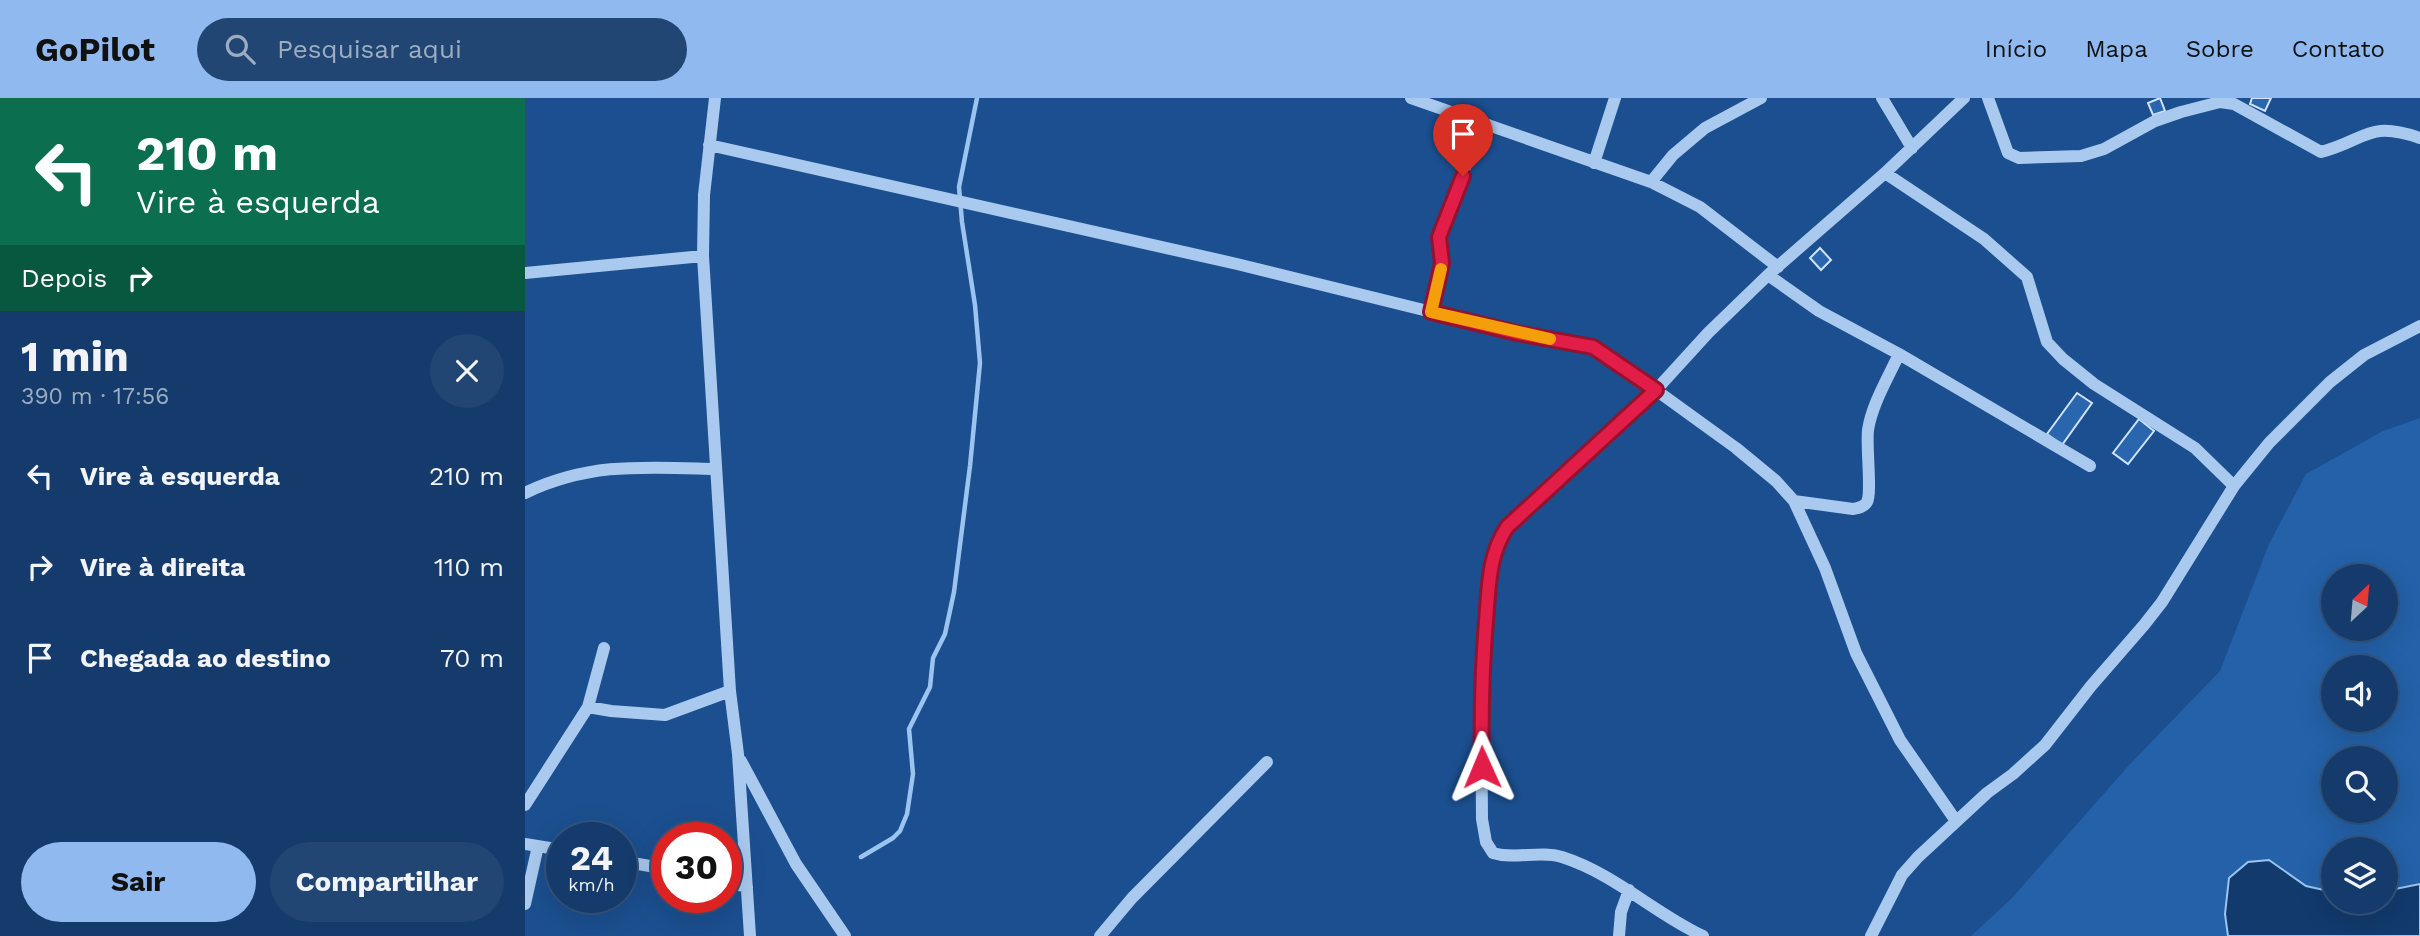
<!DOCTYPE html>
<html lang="pt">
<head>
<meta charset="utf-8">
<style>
  body { margin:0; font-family:"Work Sans",sans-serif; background:#214673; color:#f1f3f6; height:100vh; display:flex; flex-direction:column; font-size:26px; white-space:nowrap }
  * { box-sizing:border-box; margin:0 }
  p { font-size:23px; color:#9dadc1 }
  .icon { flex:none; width:38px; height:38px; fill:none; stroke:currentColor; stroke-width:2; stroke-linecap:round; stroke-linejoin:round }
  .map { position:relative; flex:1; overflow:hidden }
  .drawer { display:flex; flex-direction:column; background:#143b6b; width:525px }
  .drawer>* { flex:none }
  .banner { background:#0b6e4f; color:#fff; overflow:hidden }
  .needle { width:46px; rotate:26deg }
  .tools { position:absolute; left:1796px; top:466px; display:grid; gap:14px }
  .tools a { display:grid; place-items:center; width:77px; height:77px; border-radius:50%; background:#143b6b; box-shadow:0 7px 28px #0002,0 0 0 2px #33557e; font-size:35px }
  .speed { position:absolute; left:21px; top:724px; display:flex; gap:14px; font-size:35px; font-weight:700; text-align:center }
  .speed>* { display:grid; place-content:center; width:91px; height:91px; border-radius:50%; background:#143b6b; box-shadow:0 7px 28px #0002,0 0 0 2px #33557e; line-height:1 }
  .speed small { font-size:18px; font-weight:400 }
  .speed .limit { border:10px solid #d22; background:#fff; color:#111 }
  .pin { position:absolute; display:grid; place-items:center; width:60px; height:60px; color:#fff; margin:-72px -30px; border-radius:50% 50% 50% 0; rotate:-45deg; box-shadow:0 0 7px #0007 }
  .pin .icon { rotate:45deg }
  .me { position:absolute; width:77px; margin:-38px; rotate:359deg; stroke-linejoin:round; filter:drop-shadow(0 0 5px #0008) }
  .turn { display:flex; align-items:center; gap:24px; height:147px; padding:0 21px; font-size:32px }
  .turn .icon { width:91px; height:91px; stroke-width:2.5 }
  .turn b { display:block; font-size:49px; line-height:60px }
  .then { display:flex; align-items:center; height:66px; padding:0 21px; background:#0003; gap:14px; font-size:26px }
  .round { display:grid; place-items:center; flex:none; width:74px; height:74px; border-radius:37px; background:#214673 }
  .overview { display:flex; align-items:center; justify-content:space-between; height:119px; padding:0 21px }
  h1 { font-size:42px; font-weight:700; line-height:52px }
  .action { display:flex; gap:14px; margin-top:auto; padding:14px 21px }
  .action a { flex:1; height:80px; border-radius:42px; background:#90b9f0; color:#111; font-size:28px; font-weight:700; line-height:80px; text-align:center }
  .action a+a { background:#214673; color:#f1f3f6 }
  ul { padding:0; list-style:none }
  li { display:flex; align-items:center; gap:21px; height:91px; padding:0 21px }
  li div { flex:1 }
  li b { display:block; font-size:26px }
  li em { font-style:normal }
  header { display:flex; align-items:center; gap:42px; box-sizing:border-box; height:98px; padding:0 35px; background:#90b9f0; color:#111 }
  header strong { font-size:33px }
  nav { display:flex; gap:38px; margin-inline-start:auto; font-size:24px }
  .search { width:490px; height:63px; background:#214673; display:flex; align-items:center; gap:18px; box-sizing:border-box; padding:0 24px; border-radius:38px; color:#9dadc1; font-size:26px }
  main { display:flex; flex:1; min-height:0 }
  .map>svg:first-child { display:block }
</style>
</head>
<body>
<header>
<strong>GoPilot</strong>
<div class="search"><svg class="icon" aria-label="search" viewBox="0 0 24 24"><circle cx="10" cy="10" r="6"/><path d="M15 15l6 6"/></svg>Pesquisar aqui</div>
<nav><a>Início</a><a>Mapa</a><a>Sobre</a><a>Contato</a></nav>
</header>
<main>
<section class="drawer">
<div class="banner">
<div class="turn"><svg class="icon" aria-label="left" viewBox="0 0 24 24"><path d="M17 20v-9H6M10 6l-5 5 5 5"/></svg><div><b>210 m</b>Vire à esquerda</div></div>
<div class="then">Depois<svg class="icon" aria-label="right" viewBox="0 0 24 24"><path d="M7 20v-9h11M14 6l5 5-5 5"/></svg></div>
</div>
<div class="overview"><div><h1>1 min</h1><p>390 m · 17:56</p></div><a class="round"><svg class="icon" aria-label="close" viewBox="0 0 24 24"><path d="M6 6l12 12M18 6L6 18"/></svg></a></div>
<ul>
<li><svg class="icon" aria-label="left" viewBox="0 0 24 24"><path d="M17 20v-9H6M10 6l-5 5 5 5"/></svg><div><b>Vire à esquerda</b></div><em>210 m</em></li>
<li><svg class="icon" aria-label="right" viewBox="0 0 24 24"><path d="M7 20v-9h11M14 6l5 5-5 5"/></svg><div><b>Vire à direita</b></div><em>110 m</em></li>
<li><svg class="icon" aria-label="arrive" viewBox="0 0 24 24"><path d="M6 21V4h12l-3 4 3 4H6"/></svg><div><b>Chegada ao destino</b></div><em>70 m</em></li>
</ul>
<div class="action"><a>Sair</a><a>Compartilhar</a></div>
</section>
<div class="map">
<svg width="1895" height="838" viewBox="0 0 1895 838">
  <rect width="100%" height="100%" fill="#1b4f8f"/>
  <path fill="#2461a8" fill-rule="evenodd" d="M1895,320v466l-35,7v-42h-52v43l-27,-6 -37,-26 -44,54 3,22h-257l40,-37 119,-135 90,-93 49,-127 37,-70 77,-43zM1808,478h52v52h-52zM1808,569h52v52h-52zM1808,660h52v52h-52z"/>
  <path fill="#123a6d" stroke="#9cc4f0" stroke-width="2" d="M1744,762l37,26 27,6v9h52v-10l35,-7v52h-192l-3,-22 4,-36 19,-16z"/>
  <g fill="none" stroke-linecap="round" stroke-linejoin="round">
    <path stroke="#9cc4f0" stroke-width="4.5" d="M336,759l32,-19 7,-7 7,-17 6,-40 -4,-45 21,-42 3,-29 12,-24 9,-42 16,-126 10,-103 -5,-58 -13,-83 -3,-35 18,-89"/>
  </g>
  <path fill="#2a66ad" stroke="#cfe3fa" stroke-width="2" d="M1635,0l5,13 -12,4 -5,-12z
    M1727,0h19l-6,13 -15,-7z
    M1295,150l11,12 -10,10 -11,-12z
    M1552,295l15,10 -30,42 -15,-11z
    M1614,321l15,12 -26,33 -15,-11z"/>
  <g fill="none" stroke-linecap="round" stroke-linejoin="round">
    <path stroke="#a9c9ee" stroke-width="12" d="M190,0l-11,97 -1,61 27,435 8,63 12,182
      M886,0l240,84 49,25 78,60
      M1357,0l30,50
      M1463,0l20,55 11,5 62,-2 23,-7 51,-28 26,-9 39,-10 14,2 87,48c46,-12 46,-32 99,-14
      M184,47l528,119 280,69 64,10 32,16 123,89 40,33 18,20 31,67 31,85 44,87 56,81
      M1069,65l21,-65
      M1360,75l99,66 43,38 20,65 16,17 31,25 101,64 39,38
      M1126,84l22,-27 32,-27 56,-30
      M0,175l178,-17
      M1243,177l51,36 80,43 191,112
      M906,214l11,-49 -3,-26 42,-113
      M0,395c64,-31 121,-26 190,-24
      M1269,403l59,8c5,-1 11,-2 14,-7 5,-9 -1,-56 1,-72 4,-26 20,-52 31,-76
      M63,609l23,4 54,4 65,-24
      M216,663l55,103 49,72
      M0,707l63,-98 16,-59
      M0,746l37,6
      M96,763l46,8
      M201,784l21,5
      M0,806l13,-58
      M575,838l32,-38 135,-136
      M1094,838l2,-24 8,-22
      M1178,838c-49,-23 -88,-62 -141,-79 -22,-7 -47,3 -69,-4l-7,-11 -4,-23 -1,-131 10,-126 7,-22 9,-13 149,-137 52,-57 60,-58 117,-102 79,-75
      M1346,838l31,-61 16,-18 69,-64 26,-19 32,-29 46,-59 53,-61 18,-23 72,-116 35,-43 61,-61 34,-27 56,-29"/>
  </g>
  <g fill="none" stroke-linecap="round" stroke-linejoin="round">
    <defs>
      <path id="route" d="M938,78l-24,61 3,26 -11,49 86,21 76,14 63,43 -149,137c-19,29 -18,60 -21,94 -4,49 -5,97 -4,146"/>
    </defs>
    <use href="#route" stroke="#92132f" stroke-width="18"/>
    <use href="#route" stroke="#e11d48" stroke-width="12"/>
    <path stroke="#f59e0b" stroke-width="12" d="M916,171l-10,43 119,27"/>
  </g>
</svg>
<div class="tools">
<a><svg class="needle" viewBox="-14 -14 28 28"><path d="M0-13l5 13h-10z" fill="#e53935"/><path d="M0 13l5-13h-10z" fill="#9dadc1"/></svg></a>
<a><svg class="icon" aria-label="sound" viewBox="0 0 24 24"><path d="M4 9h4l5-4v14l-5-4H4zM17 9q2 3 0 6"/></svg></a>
<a><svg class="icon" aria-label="search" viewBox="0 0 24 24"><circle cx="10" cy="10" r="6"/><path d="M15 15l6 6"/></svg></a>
<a><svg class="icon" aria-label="layers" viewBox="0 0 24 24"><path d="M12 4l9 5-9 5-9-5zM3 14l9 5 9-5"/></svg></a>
</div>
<div class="speed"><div>24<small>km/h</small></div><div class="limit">30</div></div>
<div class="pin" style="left:938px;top:78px;background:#d93025"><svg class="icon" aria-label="arrive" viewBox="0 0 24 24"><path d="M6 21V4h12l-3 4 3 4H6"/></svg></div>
<svg class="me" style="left:957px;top:669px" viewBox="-20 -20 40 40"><path d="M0-17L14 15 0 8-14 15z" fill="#e11d48" stroke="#fff" stroke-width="4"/></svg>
</div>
</main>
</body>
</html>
